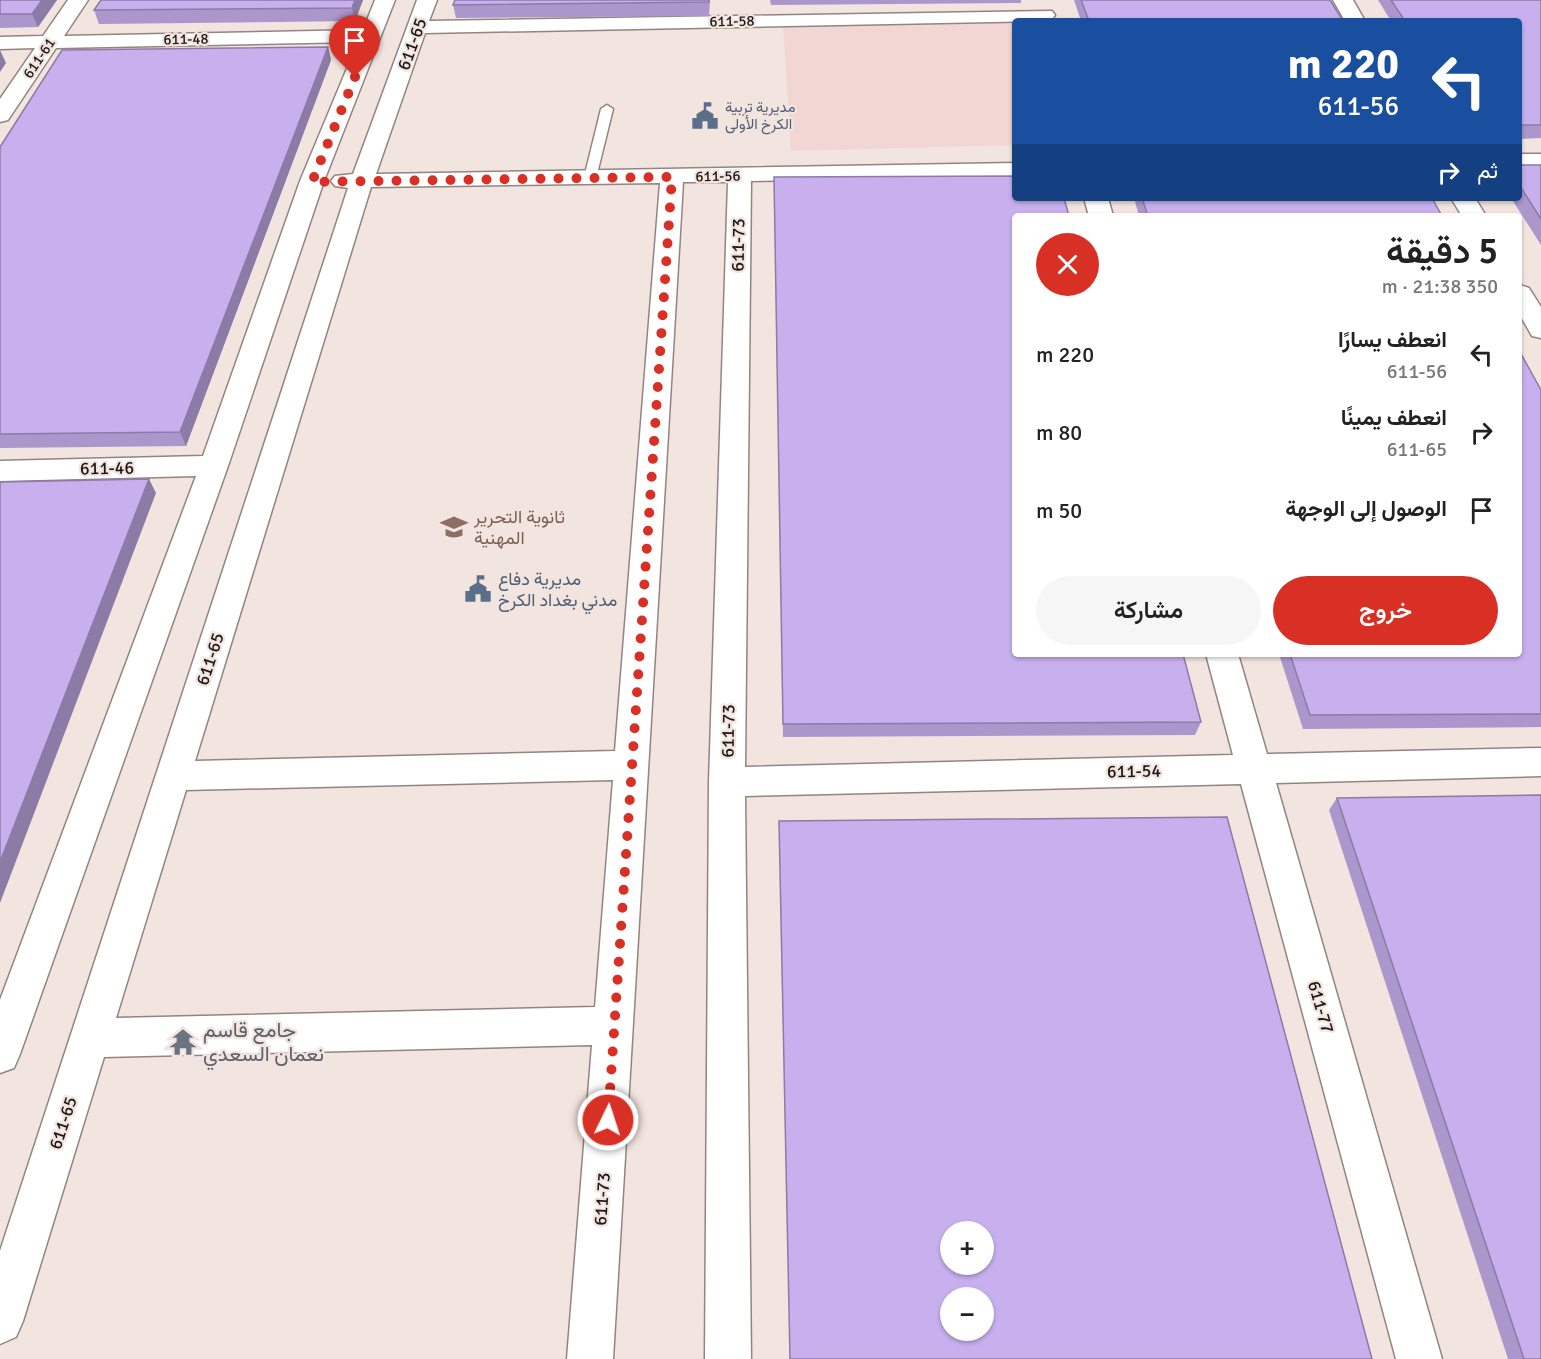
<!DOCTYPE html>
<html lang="ar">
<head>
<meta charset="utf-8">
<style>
  body { margin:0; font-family:Signika,Vazirmatn,sans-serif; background:#f6f6f6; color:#222; direction:rtl; height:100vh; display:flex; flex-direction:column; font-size:22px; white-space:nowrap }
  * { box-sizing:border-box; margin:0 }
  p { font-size:20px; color:#767676 }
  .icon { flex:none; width:33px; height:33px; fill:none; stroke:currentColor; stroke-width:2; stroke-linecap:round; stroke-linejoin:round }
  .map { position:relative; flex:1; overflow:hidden; direction:ltr }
  .panel { position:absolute; left:1012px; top:213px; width:510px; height:444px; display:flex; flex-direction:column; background:#fff; border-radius:6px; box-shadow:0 2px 4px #0004; direction:rtl }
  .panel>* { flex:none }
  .guide { position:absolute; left:1012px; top:18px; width:510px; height:183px; border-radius:6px; box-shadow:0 2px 4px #0004; direction:rtl; background:#1a4fa0; color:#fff; overflow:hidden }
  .tools { position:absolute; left:940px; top:1221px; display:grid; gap:12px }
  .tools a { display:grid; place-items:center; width:54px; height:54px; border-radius:50%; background:#fff; box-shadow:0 2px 4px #0004; font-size:30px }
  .pin { position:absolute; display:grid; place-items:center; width:51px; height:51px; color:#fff; margin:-62px -26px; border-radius:50% 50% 50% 0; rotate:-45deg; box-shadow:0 0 6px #0007 }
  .pin .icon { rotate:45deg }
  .me { position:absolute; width:66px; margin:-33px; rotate:4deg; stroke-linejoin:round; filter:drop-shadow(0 0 4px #0008) }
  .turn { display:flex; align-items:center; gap:21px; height:126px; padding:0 24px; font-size:27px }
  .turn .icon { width:78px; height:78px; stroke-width:2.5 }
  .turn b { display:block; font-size:42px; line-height:51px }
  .then { display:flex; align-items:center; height:57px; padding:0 24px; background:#0003; gap:12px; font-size:22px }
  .round { display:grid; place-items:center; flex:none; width:63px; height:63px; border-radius:32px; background:#f6f6f6 }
  .overview { display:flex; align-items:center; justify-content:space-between; height:102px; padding:0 24px }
  h1 { font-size:36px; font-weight:600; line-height:45px }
  .action { display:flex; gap:12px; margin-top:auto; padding:12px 24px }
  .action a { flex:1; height:69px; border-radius:36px; background:#d93025; color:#fff; font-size:24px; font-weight:600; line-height:69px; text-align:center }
  .action a+a { background:#f6f6f6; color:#222 }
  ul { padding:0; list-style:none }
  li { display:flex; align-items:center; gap:18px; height:78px; padding:0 24px }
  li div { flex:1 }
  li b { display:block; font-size:22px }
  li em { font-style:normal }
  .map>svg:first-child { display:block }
</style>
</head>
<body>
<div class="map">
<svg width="1541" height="1359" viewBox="0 0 1541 1359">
  <rect width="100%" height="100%" fill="#f2e4df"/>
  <path fill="#f1d6d3" d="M1005,21l11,4 -1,120 -224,6 -8,-127z"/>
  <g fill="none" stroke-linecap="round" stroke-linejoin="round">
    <defs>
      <path id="lane" d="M607,105l6,4 -17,69 -2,3h-8l-2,-3 17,-69z"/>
      <path id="street" d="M68,0h20l-24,36 299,-6 12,-30h20l-71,181 -96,285 -208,588 -6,14 -14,5v-73l196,-524 -196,5v-20l203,-5 97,-275 58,-139 -302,6 -48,72 -8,2v-23l35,-51 -35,1v-12l43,-1z
        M417,0h20l-8,21 623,-10 3,4 -3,4 -7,2 -620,12 -49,141 640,-11v14l-265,4 -6,586 488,-12 -27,-101h32l29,100 274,-6v28l-265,7 166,576h-46l-155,-575 -496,12 6,563h-46l4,-577 19,-600h-45l-70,1177h-46l25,-314 -488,12 -81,264 -7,16 -16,7v-93l348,-1063 -13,-2 -4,-5 4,-5 18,-2zM660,183l-45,568 -420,10 176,-574zM613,780l-18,227 -479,11 70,-228z
        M1333,0h20l12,21h-20z
        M1520,154h21v14h-21z
        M1084,198h24l5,18h-24z
        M1451,198h24l11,18h-24z
        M1520,285l9,3 12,19v31l-9,-2 -12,-21z"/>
    </defs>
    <use href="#lane" stroke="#928580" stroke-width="3"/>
    <use href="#street" stroke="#928580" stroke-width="3"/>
    <use href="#lane" fill="#fff" fill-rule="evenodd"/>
    <use href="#street" fill="#fff" fill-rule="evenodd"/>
  </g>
  <path fill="#ab97cc" d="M0,0h57l-19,27 -38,1z
    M363,0l-8,21 -256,3 -5,-14z
    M455,0h255l-1,16 -253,2 -3,-13z
    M770,0h251v3l-250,2z
    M1074,0h256l13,21h-262z
    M1378,0h163v138l-21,1v-118h-129z
    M328,47l3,13 -145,386 -186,2v-301z
    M1520,165h21v80l-30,-47h9z
    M774,177l427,545 -6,13 -412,2z
    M1134,198h298l10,18h-303z
    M1541,390v337l-238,2 -24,-75h241z
    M1337,798l204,561h-33l-179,-549z"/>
  <path fill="#8b7ba6" d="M42,0h15l-19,27 -6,-13z
    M355,0h8l-8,21 -3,-13z
    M328,47l3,13 -145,386 -6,-14z
    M0,50l6,13 -6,9z
    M149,479l7,14 -156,410v-41z"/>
  <path fill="#c7b0ed" stroke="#8b7ba6" stroke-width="1.5" fill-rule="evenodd" d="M0,0h42l-10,14h-32z
    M101,0h254l-3,8 -258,2z
    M455,0h254v2l-256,3z
    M1081,0h249l13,21h-254z
    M1391,0h150v125h-21v-104h-115z
    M328,47l-148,385 -180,2v-287l62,-97z
    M1520,165h21v54l-21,-33z
    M1016,176v22h48l5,18h-53v438h167l18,68 -418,2 -9,-547z
    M1142,198h290l10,18h-294z
    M1520,352l21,38v324l-231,1 -20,-61h230z
    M149,479l-149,383v-380z
    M1541,795v564h-17l-187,-561z
    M1227,817l145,542h-582l-11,-538zM951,1232h33v32h-33zM951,1298h33v32h-33z"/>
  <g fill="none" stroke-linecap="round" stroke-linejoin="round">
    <path stroke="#d93025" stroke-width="10" stroke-dasharray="0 18" d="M355,77l-43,105 360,-5 -64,943"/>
  </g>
  <defs>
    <symbol id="civic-bare" viewBox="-9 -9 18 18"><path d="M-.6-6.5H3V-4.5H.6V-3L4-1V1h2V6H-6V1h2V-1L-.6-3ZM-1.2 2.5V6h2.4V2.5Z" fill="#5c6f8a" stroke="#f2e4df" stroke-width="2.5" paint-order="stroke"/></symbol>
    <symbol id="school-bare" viewBox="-9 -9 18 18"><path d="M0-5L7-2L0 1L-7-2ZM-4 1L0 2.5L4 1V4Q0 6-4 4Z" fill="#8d6e63" stroke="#f2e4df" stroke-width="2.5" paint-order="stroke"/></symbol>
    <symbol id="temple-bare" viewBox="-9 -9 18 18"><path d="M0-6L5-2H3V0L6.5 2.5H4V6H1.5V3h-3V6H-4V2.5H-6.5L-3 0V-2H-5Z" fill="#6b7280" stroke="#f2e4df" stroke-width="2.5" paint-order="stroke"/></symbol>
  </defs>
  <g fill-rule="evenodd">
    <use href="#civic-bare" x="686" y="97" width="38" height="38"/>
    <use href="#school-bare" x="435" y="508" width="38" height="38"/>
    <use href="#civic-bare" x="459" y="570" width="38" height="38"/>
    <use href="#temple-bare" x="164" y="1023" width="38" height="38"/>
  </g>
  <g text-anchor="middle" stroke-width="4.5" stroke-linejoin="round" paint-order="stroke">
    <g font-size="15" fill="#1e1917" stroke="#f2e4df">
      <text transform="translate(732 21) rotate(-1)" y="5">611-58</text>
      <text transform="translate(186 39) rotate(-1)" y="5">611-48</text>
      <text transform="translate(39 58) rotate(-56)" y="5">611-61</text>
      <text transform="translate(718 176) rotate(-1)" y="5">611-56</text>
    </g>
    <g font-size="15" fill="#4e5e75" stroke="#f2e4df" text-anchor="start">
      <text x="725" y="112">مديرية تربية<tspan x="725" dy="17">الكرخ الأولى</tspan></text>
    </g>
    <g font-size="18" fill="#1e1917" stroke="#f2e4df">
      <text transform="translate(412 44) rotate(-70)" y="6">611-65</text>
      <text transform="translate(738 245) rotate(-89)" y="6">611-73</text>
      <text transform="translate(107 468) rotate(-1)" y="6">611-46</text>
      <text transform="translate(210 659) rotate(-72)" y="6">611-65</text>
      <text transform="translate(728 731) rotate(-89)" y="6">611-73</text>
      <text transform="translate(1134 771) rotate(-1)" y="6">611-54</text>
      <text transform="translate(1321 1007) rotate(74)" y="6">611-77</text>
      <text transform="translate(63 1123) rotate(-72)" y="6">611-65</text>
      <text transform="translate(602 1199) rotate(-86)" y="6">611-73</text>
    </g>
    <g font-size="18" fill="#785e54" stroke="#f2e4df" text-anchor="start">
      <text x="474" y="523">ثانوية التحرير<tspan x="474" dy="21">المهنية</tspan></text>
    </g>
    <g font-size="18" fill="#4e5e75" stroke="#f2e4df" text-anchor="start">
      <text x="498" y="585">مديرية دفاع<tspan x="498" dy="21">مدني بغداد الكرخ</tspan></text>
    </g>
    <g font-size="21" fill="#5b616d" stroke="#f2e4df" text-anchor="start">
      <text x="203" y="1037">جامع قاسم<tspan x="203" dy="24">نعمان السعدي</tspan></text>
    </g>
  </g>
</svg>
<div class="tools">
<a>+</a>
<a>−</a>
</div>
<div class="pin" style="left:355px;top:77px;background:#d93025"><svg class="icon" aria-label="arrive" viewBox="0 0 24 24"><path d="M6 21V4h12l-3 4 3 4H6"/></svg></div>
<svg class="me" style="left:608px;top:1120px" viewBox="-20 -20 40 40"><circle r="17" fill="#d93025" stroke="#fff" stroke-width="3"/><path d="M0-11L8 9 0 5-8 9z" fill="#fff"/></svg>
<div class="guide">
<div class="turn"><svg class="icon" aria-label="left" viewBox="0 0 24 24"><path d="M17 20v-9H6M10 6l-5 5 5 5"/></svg><div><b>220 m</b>611-56</div></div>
<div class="then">ثم<svg class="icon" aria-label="right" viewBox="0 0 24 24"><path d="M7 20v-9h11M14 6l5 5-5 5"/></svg></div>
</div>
<section class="panel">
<div class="overview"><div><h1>5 دقيقة</h1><p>350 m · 21:38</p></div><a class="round" style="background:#d93025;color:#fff"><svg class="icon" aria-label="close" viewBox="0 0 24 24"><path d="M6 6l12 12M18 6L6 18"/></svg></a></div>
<ul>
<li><svg class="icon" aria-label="left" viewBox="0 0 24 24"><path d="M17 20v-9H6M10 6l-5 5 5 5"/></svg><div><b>انعطف يسارًا</b><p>611-56</p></div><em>220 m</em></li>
<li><svg class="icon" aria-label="right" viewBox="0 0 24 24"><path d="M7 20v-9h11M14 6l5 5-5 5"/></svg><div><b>انعطف يمينًا</b><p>611-65</p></div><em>80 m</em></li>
<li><svg class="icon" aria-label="arrive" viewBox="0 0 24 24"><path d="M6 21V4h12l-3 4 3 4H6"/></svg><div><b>الوصول إلى الوجهة</b></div><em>50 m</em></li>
</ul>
<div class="action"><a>خروج</a><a>مشاركة</a></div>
</section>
</div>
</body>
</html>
